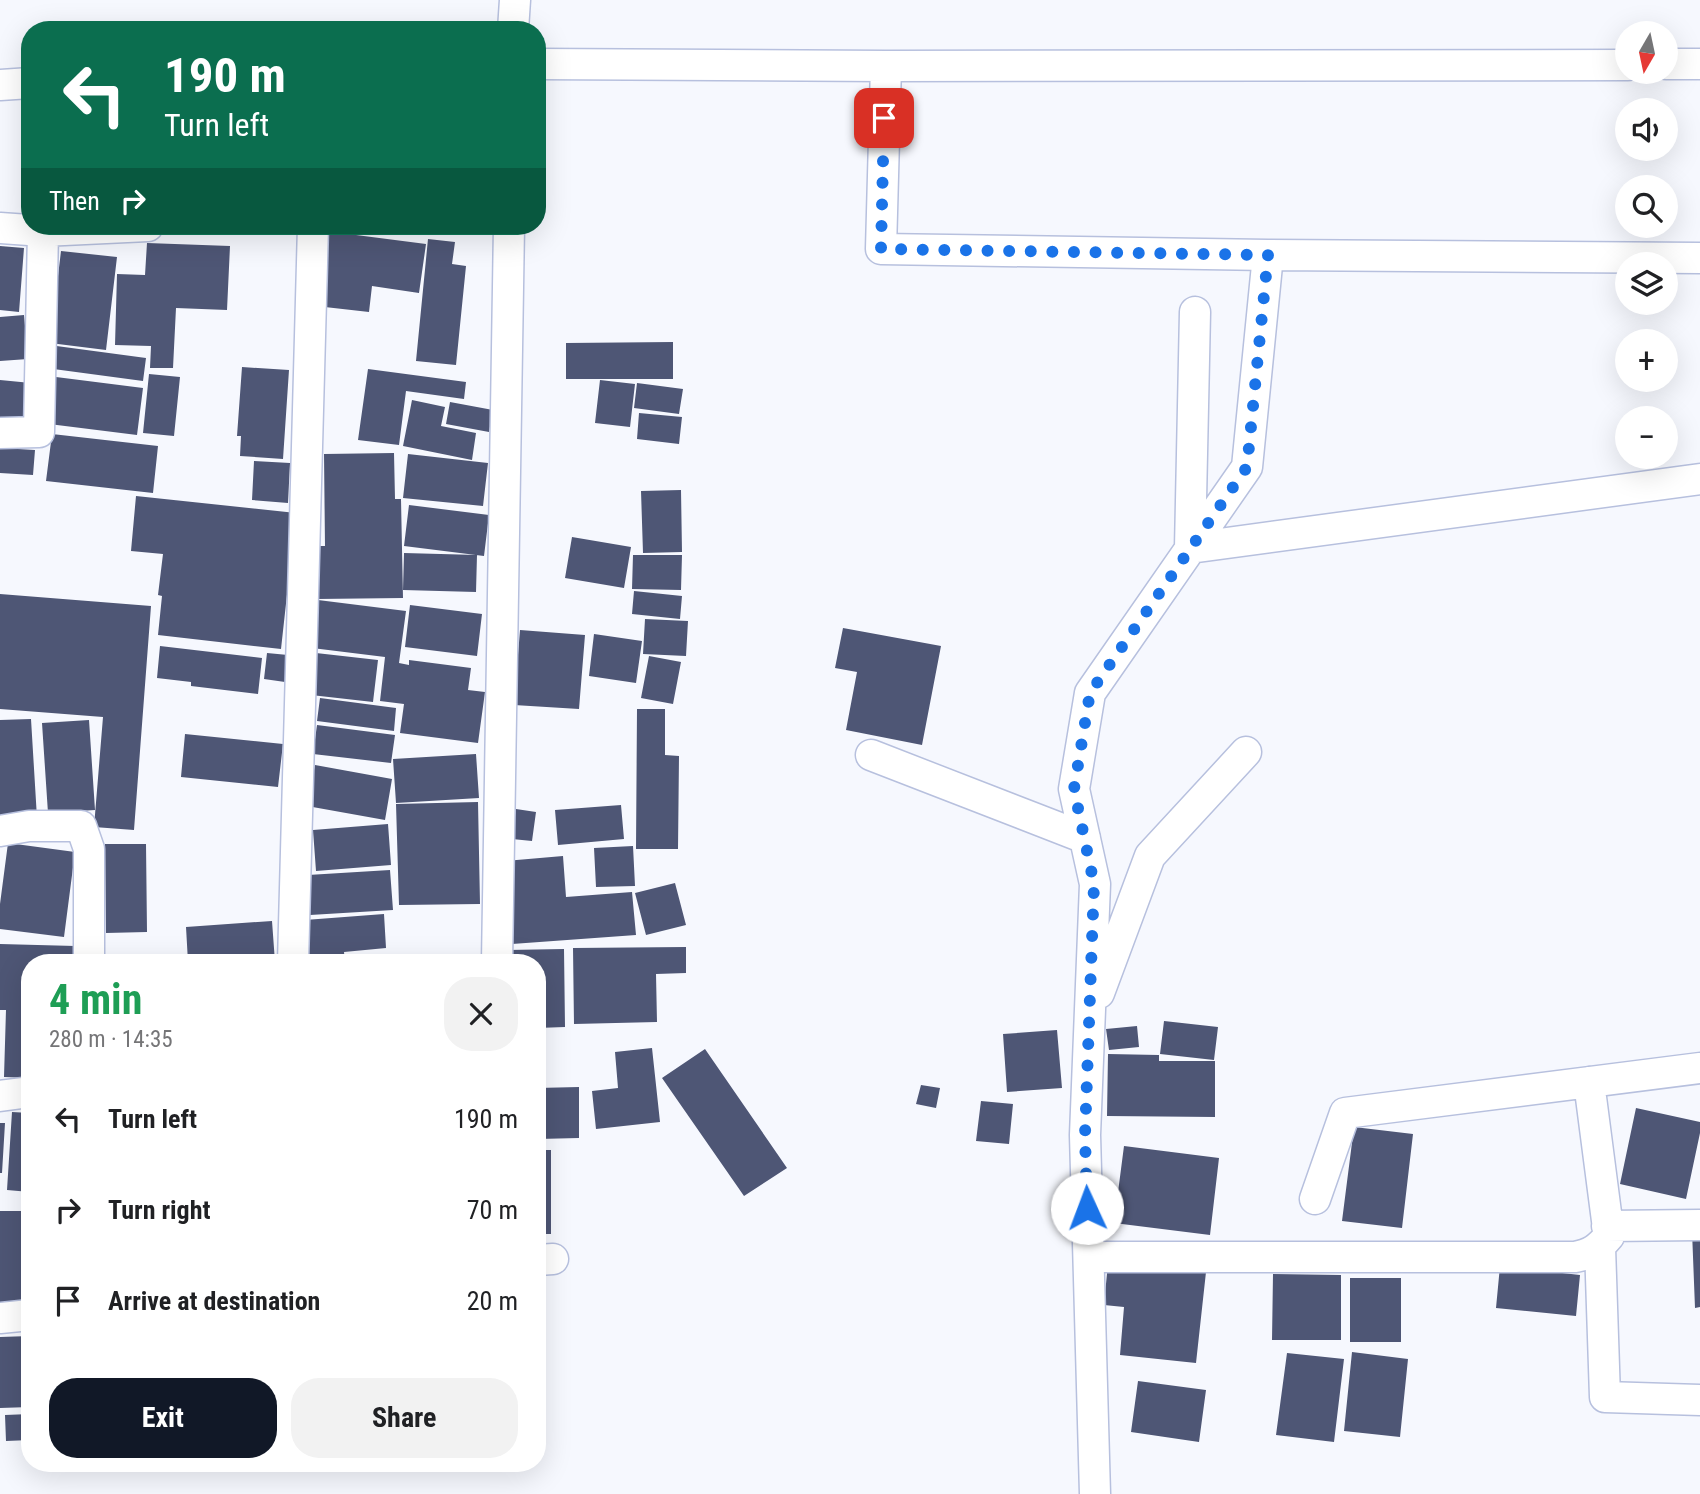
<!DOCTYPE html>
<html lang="en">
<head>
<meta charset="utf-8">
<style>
  body { margin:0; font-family:"Roboto Condensed",sans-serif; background:#f2f2f2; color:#202124; height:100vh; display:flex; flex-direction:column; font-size:26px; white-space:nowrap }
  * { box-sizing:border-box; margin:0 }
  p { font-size:23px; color:#757577 }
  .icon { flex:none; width:38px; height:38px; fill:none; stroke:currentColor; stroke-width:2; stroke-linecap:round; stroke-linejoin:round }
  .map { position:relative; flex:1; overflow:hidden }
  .details { position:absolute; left:21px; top:954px; width:525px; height:518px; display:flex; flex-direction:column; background:#fff; border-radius:28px; box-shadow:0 7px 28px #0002 }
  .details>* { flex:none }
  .top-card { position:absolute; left:21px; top:21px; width:525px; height:214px; border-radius:28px; box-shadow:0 7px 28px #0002; background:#0b6e4f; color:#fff; overflow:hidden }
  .needle { width:46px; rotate:189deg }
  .fabs { position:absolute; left:1615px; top:21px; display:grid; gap:14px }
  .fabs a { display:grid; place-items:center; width:63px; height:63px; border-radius:50%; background:#fff; box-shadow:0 7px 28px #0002; font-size:35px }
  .pin { position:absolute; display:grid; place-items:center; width:60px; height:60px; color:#fff; margin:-30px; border-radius:14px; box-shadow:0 4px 10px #0006 }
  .me { position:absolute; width:77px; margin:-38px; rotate:358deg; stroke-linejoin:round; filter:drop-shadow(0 0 5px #0008) }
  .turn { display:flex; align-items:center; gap:24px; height:147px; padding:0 28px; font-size:32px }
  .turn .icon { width:91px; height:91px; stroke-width:2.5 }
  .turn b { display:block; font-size:49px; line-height:60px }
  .then { display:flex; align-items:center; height:66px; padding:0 28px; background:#0003; gap:14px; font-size:26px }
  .round { display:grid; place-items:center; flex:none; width:74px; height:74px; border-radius:28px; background:#f2f2f2 }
  .summary { display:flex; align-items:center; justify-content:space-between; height:119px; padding:0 28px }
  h1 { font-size:42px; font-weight:700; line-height:52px; color:#1e9e55 }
  .primary-button { display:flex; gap:14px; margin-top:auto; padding:14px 28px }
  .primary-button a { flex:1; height:80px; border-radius:28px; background:#111827; color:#fff; font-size:28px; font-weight:700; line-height:80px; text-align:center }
  .primary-button a+a { background:#f2f2f2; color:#202124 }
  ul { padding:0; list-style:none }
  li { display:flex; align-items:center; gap:21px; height:91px; padding:0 28px }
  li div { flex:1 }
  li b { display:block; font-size:26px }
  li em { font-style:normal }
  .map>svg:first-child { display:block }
</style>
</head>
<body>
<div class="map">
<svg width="1700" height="1494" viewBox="0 0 1700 1494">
  <rect width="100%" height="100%" fill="#f6f8fe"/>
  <path fill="#4e5675" d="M325,231l101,13 -7,49 -47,-7 -3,26 -53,-6z
    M428,239l27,3 -3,22 14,2 -10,99 -40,-4z
    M147,243l83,3 -3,64 -51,-2 -3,60h-23l1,-22 -36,-1 2,-71 28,1z
    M0,246l24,2 -5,64 -19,-2z
    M61,251l56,6 -11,93 -56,-7z
    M24,315l4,44 -28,2v-44z
    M673,342v37h-107v-36z
    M49,345l97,13 -3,23 -97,-13z
    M242,367l47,3 -6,89 -43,-3 1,-20h-4z
    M368,369l98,13 -2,17 -58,-8 -7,54 -41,-5z
    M149,374l31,3 -6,59 -31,-3z
    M56,377l87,11 -6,47 -88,-11z
    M0,380l31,3 -5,42 -26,-3z
    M600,380l35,4 -5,43 -35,-4z
    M637,383l46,6 -4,25 -45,-6z
    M412,400l33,7 -4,19 35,7 -4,27 -69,-14z
    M450,402l43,8 -4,22 -43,-8z
    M639,413l43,4 -3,27 -42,-5z
    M52,434l106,12 -5,47 -107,-12z
    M0,448l35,2 -2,25 -33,-2z
    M394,453l1,46h6l2,99 -86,1 -1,-53h9l-1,-92z
    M408,454l80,9 -5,43 -80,-8z
    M254,461l36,2 -2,40 -36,-3z
    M681,490l1,62 -39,1 -2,-62z
    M136,496l160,17 -15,136 -123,-14 4,-39 -4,-1 5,-41 -32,-3z
    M409,505l80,10 -5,41 -80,-10z
    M572,537l59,10 -7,41 -59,-10z
    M404,553l73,2 -1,37 -73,-2z
    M633,555h49l-1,35 -49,-1z
    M634,591l48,5 -2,23 -48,-5z
    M0,594l151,12 -17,224 -40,-3 9,-110 -103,-8z
    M318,600l88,11 -7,52 10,2v-5l62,8 -3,22 17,2 -7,51 -78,-10 4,-29 -24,-3 5,-44 -73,-9z
    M410,605l72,9 -5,42 -72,-9z
    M645,619l43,2 -2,35 -43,-2z
    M843,628l98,18 -19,99 -76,-15 11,-58 -22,-4z
    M520,630l65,5 -6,74 -65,-4z
    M594,634l48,7 -6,42 -47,-7z
    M160,646l102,12 -4,36 -67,-8v-4l-34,-4z
    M267,653l21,2 -3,27 -21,-3z
    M316,653l62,7 -5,42 -62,-7z
    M649,656l32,6 -8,42 -32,-6z
    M320,698l76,10 -2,23 -77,-10z
    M637,709h28v46l14,1 -1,93h-42z
    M31,719l6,99 -37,3v-101z
    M89,720l6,90 -47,3 -6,-90z
    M317,725l78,10 -4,28 -78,-9z
    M185,734l98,10 -5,43 -97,-10z
    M476,754l3,44 -83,5 -3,-44z
    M315,765l77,14 -7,41 -78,-14z
    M478,802l2,102 -81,1 -3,-101z
    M621,805l3,34 -66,6 -3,-35z
    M516,809l20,3 -4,29 -20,-2z
    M388,824l3,41 -75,6 -3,-41z
    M8,843l67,9 -11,85 -64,-8v-25z
    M105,844h41l1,88 -41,1z
    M633,846l2,40 -39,1 -2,-39z
    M563,856l3,41 66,-5 4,43 -124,9 -7,-83z
    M390,870l3,40 -83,5 -2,-40z
    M675,883l11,42 -40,10 -11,-42z
    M384,914l2,34 -42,4 1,10h-37l-3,-42z
    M272,921l3,41h-87l-2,-35z
    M0,944l75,2 -1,16h-44v116l-26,-1 2,-67h-6z
    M686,947v26l-30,1 1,48 -83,2 -1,-76z
    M564,949l1,78 -28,1v-66h-33v-12z
    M1164,1021l54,6 -4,33 -54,-6z
    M1137,1026l2,21 -30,3 -3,-21z
    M1057,1030l5,58 -55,4 -4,-58z
    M652,1048l8,74 -64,7 -4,-38 26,-3 -3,-36z
    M705,1049l82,119 -43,28 -82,-118z
    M1108,1054l51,1v6h56v56l-108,-1z
    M921,1085l19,3 -4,20 -20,-4z
    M579,1087v51l-41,1 -1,-51z
    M981,1101l32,3 -4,40 -33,-3z
    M1636,1108l64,14v11l-14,66 -66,-15z
    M12,1112l18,1v79l-23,-2z
    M0,1123h5l-3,50h-2z
    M1354,1127l59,7 -11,94 -60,-7z
    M1124,1146l95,12 -9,77 -96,-12z
    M537,1150h14v84h-14z
    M0,1211h24v94h-24z
    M1692,1231h8v76l-5,1z
    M1108,1263l98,9 -10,91 -76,-8 4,-48 -20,-2z
    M1500,1266l80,9 -4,41 -80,-8z
    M1273,1274l68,1v65h-69z
    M1350,1278h51v64h-51z
    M30,1336v71l-30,1v-71z
    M1352,1352l56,7 -8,78 -56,-6z
    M1287,1353l57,6 -10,83 -58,-7z
    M1138,1381l68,9 -7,52 -68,-10z
    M30,1414v26l-24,1 -1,-26z"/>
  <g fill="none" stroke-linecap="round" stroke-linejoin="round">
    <defs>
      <path id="minor" d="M513,30l2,-30
        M537,64l349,2 742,-1
        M1666,64h34
        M886,66l-5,183 387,6 432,3
        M0,85l30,-2
        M0,228l43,3 105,-5
        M1195,312l-5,236 510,-69
        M0,433l39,-1 4,-201
        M871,755l214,83
        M0,831l29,-5h52l8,23v113
        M293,962l20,-736
        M497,962l12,-736
        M1099,993l51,-137 96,-104
        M0,1096l30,-4
        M1315,1199l30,-86 355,-45
        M1607,1226l93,-1
        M1600,1247l5,150 95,3
        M1089,1257h486c16,-3 23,-8 34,-21l-20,-154
        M537,1260l16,-1
        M0,1318l30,-3
        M1095,1494l-10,-359 10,-251 -21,-95 16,-96 157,-226 21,-212"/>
    </defs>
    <use href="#minor" stroke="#b7c0de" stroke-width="33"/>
    <use href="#minor" stroke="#fff" stroke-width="30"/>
  </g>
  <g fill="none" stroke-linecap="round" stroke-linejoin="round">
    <path stroke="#1a73e8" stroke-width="12" stroke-dasharray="0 21.6" d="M884,118l-3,131 387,6 -21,212 -157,226 -16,96 20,95 -9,251 2,73"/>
  </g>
</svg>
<div class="fabs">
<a><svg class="needle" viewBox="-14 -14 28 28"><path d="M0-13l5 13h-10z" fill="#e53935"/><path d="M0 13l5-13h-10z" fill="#757577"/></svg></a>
<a><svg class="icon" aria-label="sound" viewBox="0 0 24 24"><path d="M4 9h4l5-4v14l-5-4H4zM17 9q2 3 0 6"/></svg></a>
<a><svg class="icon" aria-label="search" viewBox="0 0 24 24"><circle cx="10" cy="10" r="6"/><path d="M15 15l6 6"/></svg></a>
<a><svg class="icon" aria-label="layers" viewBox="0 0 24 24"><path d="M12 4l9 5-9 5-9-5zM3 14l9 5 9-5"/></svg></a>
<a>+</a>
<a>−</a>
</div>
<div class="pin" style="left:884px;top:118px;background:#d93025"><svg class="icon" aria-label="arrive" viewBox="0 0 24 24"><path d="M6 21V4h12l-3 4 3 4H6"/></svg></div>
<svg class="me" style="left:1087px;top:1208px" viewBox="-20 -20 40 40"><circle r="19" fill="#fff"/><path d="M0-13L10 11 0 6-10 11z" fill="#1a73e8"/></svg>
<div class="top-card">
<div class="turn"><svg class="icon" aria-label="left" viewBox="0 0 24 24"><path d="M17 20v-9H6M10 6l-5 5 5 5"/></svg><div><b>190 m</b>Turn left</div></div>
<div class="then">Then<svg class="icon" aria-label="right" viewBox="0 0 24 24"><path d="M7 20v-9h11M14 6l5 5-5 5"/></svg></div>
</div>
<section class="details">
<div class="summary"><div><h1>4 min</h1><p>280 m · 14:35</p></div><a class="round"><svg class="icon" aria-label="close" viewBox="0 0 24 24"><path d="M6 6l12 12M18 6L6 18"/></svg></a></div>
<ul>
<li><svg class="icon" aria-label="left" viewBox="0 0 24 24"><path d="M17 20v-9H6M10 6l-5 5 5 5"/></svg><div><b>Turn left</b></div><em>190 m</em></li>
<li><svg class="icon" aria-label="right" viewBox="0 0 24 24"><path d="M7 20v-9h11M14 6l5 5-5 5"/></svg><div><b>Turn right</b></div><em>70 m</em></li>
<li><svg class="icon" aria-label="arrive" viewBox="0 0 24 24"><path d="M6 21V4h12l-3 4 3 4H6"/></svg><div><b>Arrive at destination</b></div><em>20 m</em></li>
</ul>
<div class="primary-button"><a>Exit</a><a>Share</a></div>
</section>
</div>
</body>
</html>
